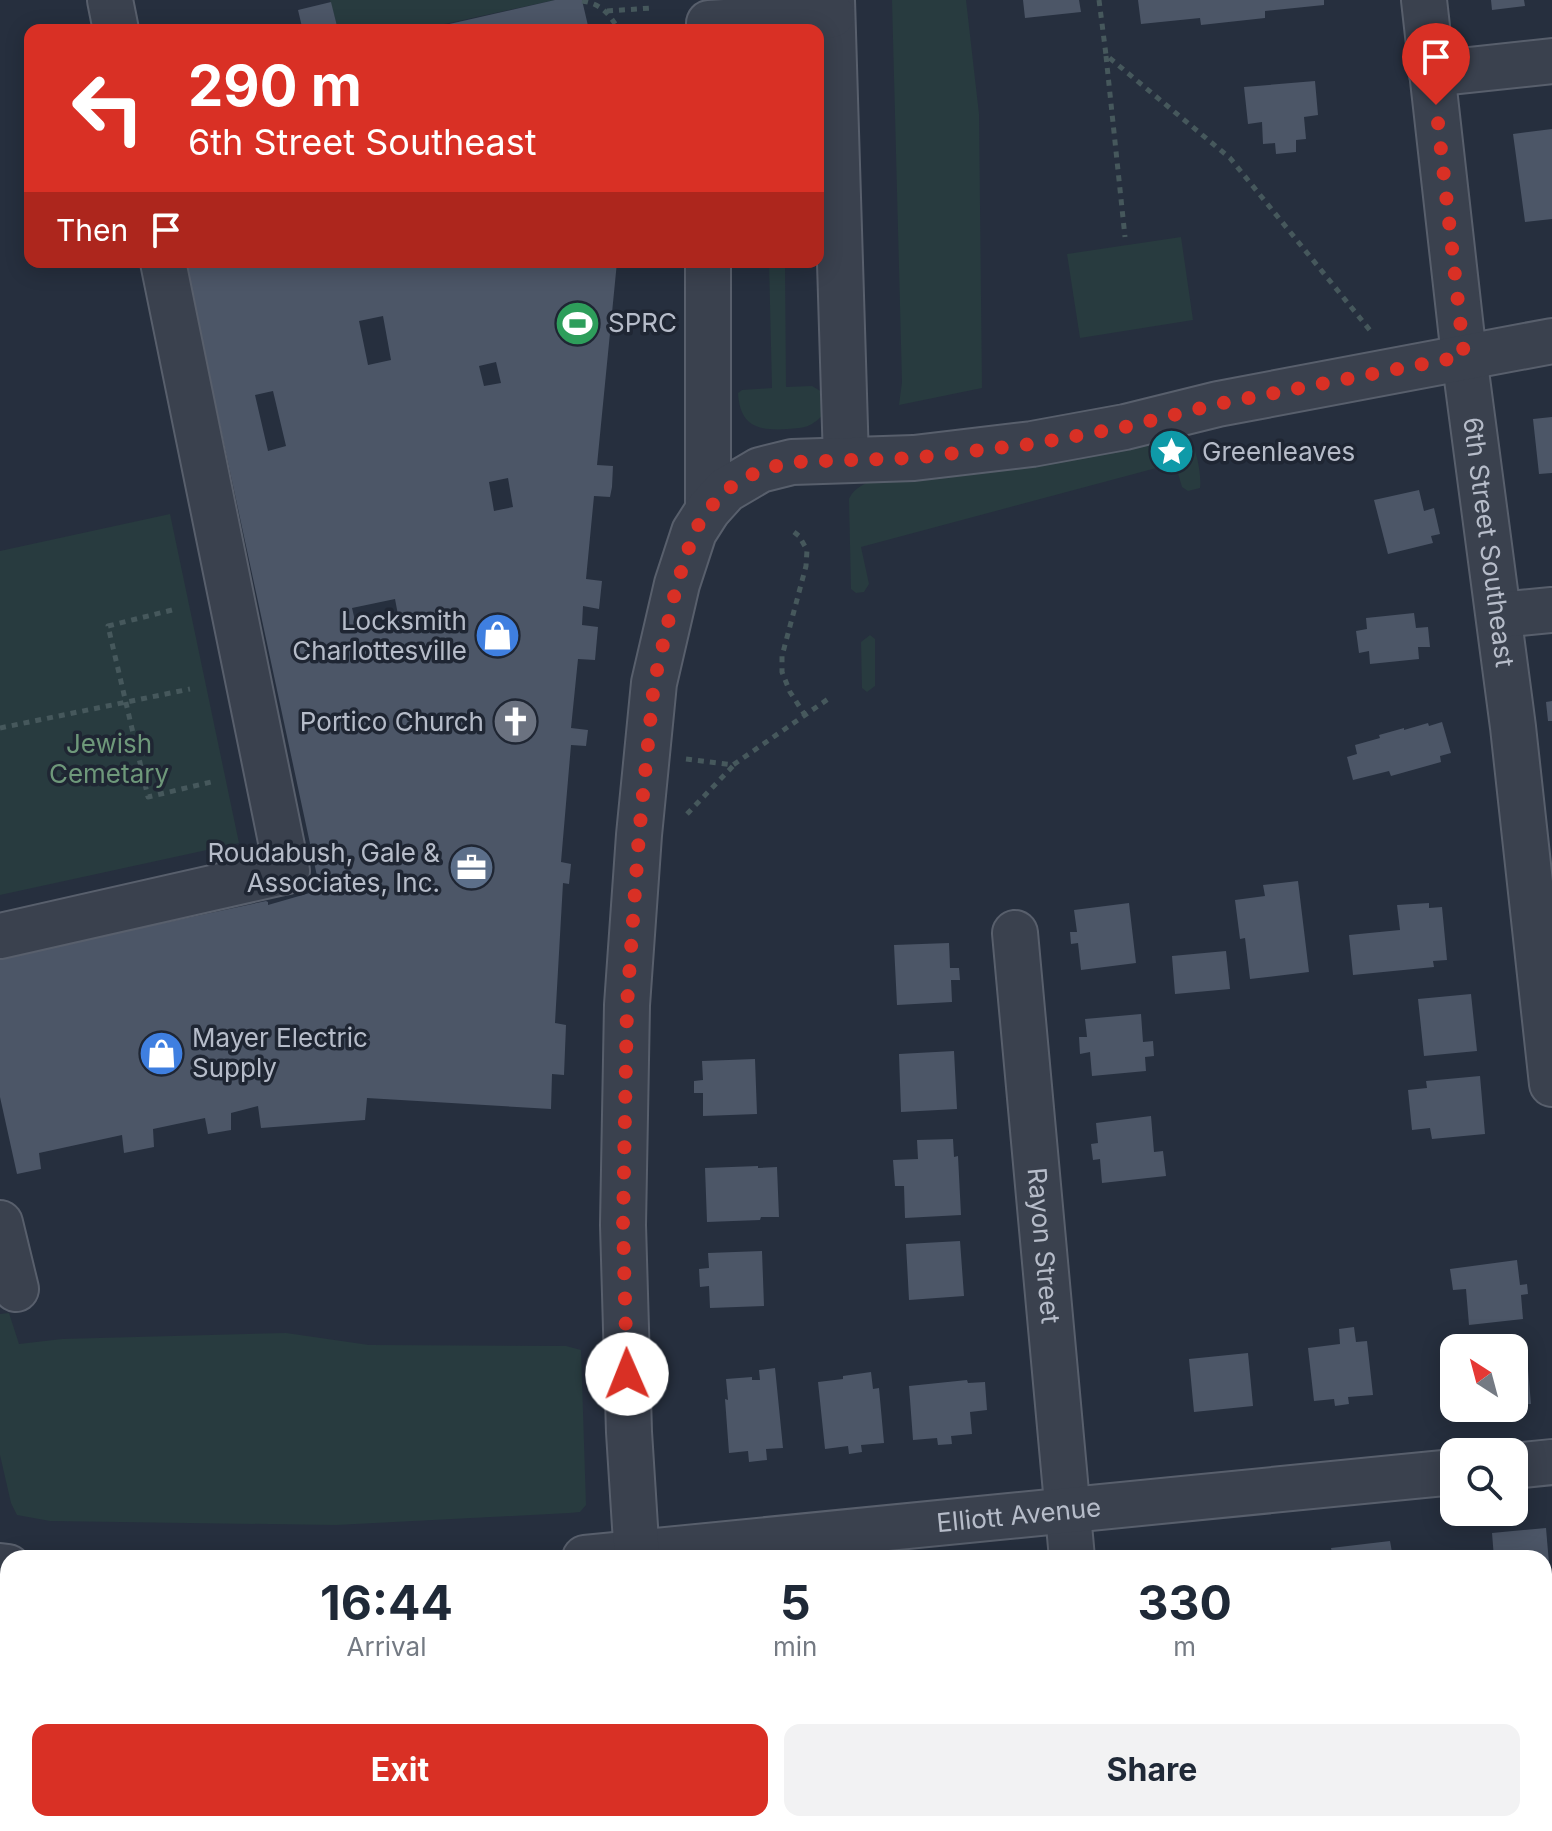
<!DOCTYPE html>
<html lang="en">
<head>
<meta charset="utf-8">
<style>
  body { margin:0; font-family:Inter,sans-serif; background:#f2f2f3; color:#1f2937; height:100vh; display:flex; flex-direction:column; font-size:30px; white-space:nowrap }
  * { box-sizing:border-box; margin:0 }
  p { font-size:26px; color:#747a83 }
  .icon { flex:none; width:44px; height:44px; fill:none; stroke:currentColor; stroke-width:2; stroke-linecap:round; stroke-linejoin:round }
  .map { position:relative; flex:1; overflow:hidden }
  .sheet { position:absolute; left:0px; top:1550px; width:1552px; height:282px; display:flex; flex-direction:column; background:#fff; border-radius:24px 24px 0 0; box-shadow:0 4px 20px #0003 }
  .sheet>* { flex:none }
  .top-card { position:absolute; left:24px; top:24px; width:800px; height:244px; border-radius:16px; box-shadow:0 4px 20px #0003; background:#d93025; color:#fff; overflow:hidden }
  .needle { width:52px; rotate:324deg }
  .buttons { position:absolute; left:1440px; top:1334px; display:grid; gap:16px }
  .buttons a { display:grid; place-items:center; width:88px; height:88px; border-radius:16px; background:#fff; box-shadow:0 4px 20px #0003; font-size:40px }
  .pin { position:absolute; display:grid; place-items:center; width:68px; height:68px; color:#fff; margin:-82px -34px; border-radius:50% 50% 50% 0; rotate:-45deg; box-shadow:0 0 8px #0007 }
  .pin .icon { rotate:45deg }
  .me { position:absolute; width:88px; margin:-44px; rotate:359deg; stroke-linejoin:round; filter:drop-shadow(0 0 6px #0008) }
  .turn { display:flex; align-items:center; gap:28px; height:168px; padding:0 32px; font-size:36px }
  .turn .icon { width:104px; height:104px; stroke-width:2.5 }
  .turn b { display:block; font-size:56px; line-height:68px }
  .then { display:flex; align-items:center; height:76px; padding:0 32px; background:#0003; gap:16px; font-size:30px }
  .eta { display:flex; justify-content:space-evenly; align-items:center; height:136px; text-align:center }
  .eta b { font-size:48px; font-weight:700; line-height:56px }
  .primary-button { display:flex; gap:16px; margin-top:auto; padding:16px 32px }
  .primary-button a { flex:1; height:92px; border-radius:16px; background:#d93025; color:#fff; font-size:32px; font-weight:700; line-height:92px; text-align:center }
  .primary-button a+a { background:#f2f2f3; color:#1f2937 }
  .map>svg:first-child { display:block }
</style>
</head>
<body>
<div class="map">
<svg width="1552" height="1831" viewBox="0 0 1552 1831">
  <rect width="100%" height="100%" fill="#262f3e"/>
  <path fill="#283b3f" d="M330,0h225l-138,30h-79z
    M892,0h74l13,114 3,274 -83,17 3,-23z
    M1181,237l12,83 -113,18 -13,-84z
    M769,262h16l1,125 26,-1 10,6 1,23c-12,12 -18,13 -35,14 -29,2 -48,-2 -50,-36l4,-3 30,-2z
    M1170,430c6,1 13,1 18,7 8,8 14,39 12,51l-12,3 -6,-4 -7,-24 -314,84 8,37 -5,8 -8,1 -5,-4 -2,-90c4,-9 10,-12 19,-17z
    M170,514l69,329 -239,52v-344z
    M870,635l5,4v47l-8,6 -5,-4 -1,-46z
    M9,1313l10,31 43,-5 224,-6 83,12 197,1 15,4 5,155 -6,7 -11,1 -233,12 -286,-4 -33,-6 -6,-12 -11,-48v-141z
    M357,1824h278v7h-276z"/>
  <g fill="none" stroke-linecap="round" stroke-linejoin="round">
    <path stroke="#3c4c66" stroke-width="11" d="M543,1831l3,-7"/>
  </g>
  <path fill="#4c5667" fill-rule="evenodd" d="M555,0h27l7,30h-166z
    M1023,0h56l2,12 -56,6z
    M1138,0h186v5l-59,6v7l-64,7 -1,-7 -59,6z
    M1491,0h33l1,6 -33,4z
    M331,2l7,28h-42l6,-3 -4,-17z
    M1315,81l3,34 -14,2 2,22 -10,1v12l-20,2 -1,-11 -12,1 -1,-22 -14,2 -4,-37z
    M1552,129v90l-27,3 -12,-88z
    M185,262h432l-20,203 16,1 -1,21 -2,10 -16,-1 -8,83 16,2 -3,28 -16,-3 -1,19 16,2 -3,33 -17,-1 -7,69 17,2 -2,16 -15,-1 -10,117 10,2 -2,20 -6,-1 -8,140 11,2 -2,50 -12,-1 -1,35 -184,-11 -2,22 -104,8 -3,-22 -27,7v17l-23,4 -3,-16 -52,11 1,18 -30,6 -2,-18 -83,18 2,16 -24,5 -17,-77v-139l266,-57 2,1v3l52,-15zM383,316l8,44 -23,5 -9,-44zM496,362l5,21 -17,3 -5,-20zM273,391l13,55 -18,5 -13,-56zM508,478l5,29 -19,4 -5,-29zM395,599l4,21 -42,9 -5,-21z
    M1552,417v56l-13,1 -6,-55z
    M1419,490l5,21 10,-3 6,26 -9,2 2,7 -45,11 -14,-54z
    M1414,613l2,15 12,-1 2,20h-12l1,12 -49,5 -1,-13 -10,2 -3,-22 11,-2 -1,-11z
    M1552,701v20h-4l-2,-19z
    M1442,722l9,31 -11,3 1,6 -50,14 -2,-5 -36,9 -6,-23 10,-3 -2,-9 25,-7 -1,-3 25,-7v2l24,-7 1,3z
    M1298,881l11,91 -59,7 -5,-41 -5,1 -5,-39 30,-4 -2,-11z
    M1129,903l7,60 -55,7 -3,-27 -7,1 -1,-12h7l-3,-22z
    M1429,903v5l13,-1 5,53 -14,1 1,6 -81,8 -4,-40 51,-5 -3,-25z
    M949,943l1,25h9l1,12h-9l1,22 -55,3 -3,-60z
    M1226,951l4,38 -55,5 -3,-38z
    M1471,994l6,57 -53,5 -6,-57z
    M1141,1014l2,28 10,-1 1,15 -9,1 1,14 -54,5 -2,-24 -10,2 -1,-17h8l-2,-18z
    M954,1051l3,58 -56,3 -2,-58z
    M755,1059l2,55 -54,2v-23h-9v-12l9,-1 -1,-19z
    M1480,1076l5,58 -53,5 -2,-11 -18,2 -4,-40 19,-2 -1,-7z
    M1151,1116l3,36 9,-1 3,25 -64,7 -2,-24 -7,1 -2,-16 7,-1 -2,-20z
    M953,1139l1,18 4,-1 3,59 -56,3 -1,-32h-9l-2,-26 25,-1 -1,-19z
    M758,1166v2l19,-1 2,50h-18l-1,3 -53,2 -2,-54z
    M960,1241l4,55 -55,4 -3,-56z
    M762,1251l2,55 -54,2 -1,-22 -9,1 -1,-18 10,-1 -1,-15z
    M1517,1260l3,25 7,-1 1,10 -7,1 2,24 -54,6 -3,-36 -13,1 -3,-21z
    M1354,1327l2,15 11,-1 6,54 -25,2 1,7 -14,2 -1,-7 -20,2 -6,-53 32,-4 -1,-15z
    M1526,1345l5,59 -17,1v-59z
    M1248,1353l5,53 -59,6 -5,-53z
    M775,1368l8,80 -17,1 1,11 -18,2 -1,-11 -19,2 -4,-54 3,1 -2,-21 26,-2v3h8l-1,-10z
    M871,1372l2,17 6,-1 5,55 -23,2 1,7 -13,2 -1,-8 -23,3 -7,-67 25,-3v-3z
    M967,1380l1,3 17,-1 2,28 -17,2 2,22 -21,2 1,8 -14,1 -1,-7 -24,2 -4,-54z
    M1546,1528l5,59 -7,1v-30h-50l-2,-25z
    M1390,1541l3,17h-60l-2,-10z
    M1552,1612v60l-8,1v-60z
    M1552,1700v59l-8,1v-59z
    M1548,1791l4,17v23h-53l-1,-7h46v-32z
    M162,1824h50l1,7h-61l10,-4z
    M718,1824h73l3,7h-73z"/>
  <g fill="none" stroke-linecap="round" stroke-linejoin="round">
    <defs>
      <g id="minor">
        <path d="M110,0l6,30"/>
        <path d="M832,0l14,460"/>
        <path id="s1" d="M1424,0l40,356 49,371 39,357"/>
        <path d="M709,30v-7l123,-8"/>
        <path d="M1432,74l120,-13"/>
        <path d="M708,510v-248"/>
        <path d="M1499,615l53,-5"/>
        <path id="s2" d="M1015,933l57,625"/>
        <path d="M0,936l287,-65 -124,-609"/>
        <path d="M0,1223l16,66"/>
        <path d="M1514,1466l38,-4"/>
        <path id="s3" d="M585,1558l869,-86"/>
        <path d="M637,1558l-8,-126 -6,-207 4,-220 12,-170 15,-152 23,-99 17,-52 14,-22 18,-20 34,-20 32,-8 122,-4 118,-14 93,-17 93,-23 334,-63"/>
        <path d="M0,1566l8,1"/>
        <path d="M0,1620l8,35"/>
        <path d="M48,1824l2,7"/>
        <path d="M650,1824v7"/>
        <path d="M1100,1824l1,7"/>
      </g>
    </defs>
    <use href="#minor" stroke="#585f6c" stroke-width="48"/>
    <path stroke="#46585c" stroke-width="5" stroke-dasharray="6 6" stroke-linecap="butt" d="M1099,0l7,55 124,103 143,176
      M582,1c20,3 27,13 37,29
      M607,11l45,-3
      M1106,56l19,181
      M794,532l5,4 8,14 -1,16 -24,90v16l8,20 15,23
      M172,610l-64,16 40,171 63,-15
      M0,728l190,-39
      M686,759l47,6 98,-68
      M687,814l46,-48
      M392,1824l3,7"/>
    <use href="#minor" stroke="#3a414e" stroke-width="44"/>
  </g>
  <g fill="none" stroke-linecap="round" stroke-linejoin="round">
    <path stroke="#d93025" stroke-width="14" stroke-dasharray="0 25.2" d="M627,1374l-4,-149 4,-220 12,-170 15,-152 23,-99 17,-52 14,-22 18,-20 34,-20 32,-8 122,-4 118,-14 93,-17 93,-23 246,-48 -28,-251"/>
  </g>
  <defs>
    <symbol id="stadium-disc" viewBox="-11 -11 22 22"><circle r="9.5" fill="#2e9e5b" stroke="#1f2633"/><path d="M0-5a6.5 5 0 1 0 0 10a6.5 5 0 1 0 0-10ZM-3.5-1.8h7v3.6h-7Z" fill="#fff"/></symbol>
    <symbol id="sight-disc" viewBox="-11 -11 22 22"><circle r="9.5" fill="#0f9aa8" stroke="#1f2633"/><path d="M0-6L1.8-2.2L6-1.7L2.9 1.2L3.7 5.4L0 3.3L-3.7 5.4L-2.9 1.2L-6-1.7L-1.8-2.2Z" fill="#fff"/></symbol>
    <symbol id="shop-disc" viewBox="-11 -11 22 22"><circle r="9.5" fill="#3f7fe0" stroke="#1f2633"/><path d="M-5-2.5h2.3a2.7 3.5 0 0 1 5.4 0H5L5.5 6h-11ZM-1.5-2.5h3a1.5 2.3 0 0 0-3 0Z" fill="#fff"/></symbol>
    <symbol id="church-disc" viewBox="-11 -11 22 22"><circle r="9.5" fill="#6b7280" stroke="#1f2633"/><path d="M-1.2-6h2.4v3.5h3.3v2.4h-3.3V6h-2.4V-.1h-3.3v-2.4h3.3Z" fill="#fff"/></symbol>
    <symbol id="office-disc" viewBox="-11 -11 22 22"><circle r="9.5" fill="#5c6f8a" stroke="#1f2633"/><path d="M-6-3h4V-5.5h4V-3h4V5H-6ZM-1-4.5V-3h2v-1.5ZM-6 0V1H6V0Z" fill="#fff"/></symbol>
  </defs>
  <g fill-rule="evenodd">
    <use href="#stadium-disc" x="552" y="298" width="51" height="51"/>
    <use href="#sight-disc" x="1146" y="426" width="51" height="51"/>
    <use href="#shop-disc" x="472" y="610" width="51" height="51"/>
    <use href="#church-disc" x="490" y="696" width="51" height="51"/>
    <use href="#office-disc" x="446" y="842" width="51" height="51"/>
    <use href="#shop-disc" x="136" y="1028" width="51" height="51"/>
  </g>
  <g text-anchor="middle" stroke-width="7" stroke-linejoin="round" paint-order="stroke">
    <g font-size="26" fill="#b6bcc9" stroke="#1f2633" text-anchor="start">
      <text x="608" y="332">SPRC</text>
      <text x="1202" y="461">Greenleaves</text>
      <text x="467" y="630" text-anchor="end">Locksmith<tspan x="467" dy="30">Charlottesville</tspan></text>
      <text x="484" y="731" text-anchor="end">Portico Church</text>
      <text x="440" y="862" text-anchor="end">Roudabush, Gale &amp;<tspan x="440" dy="30">Associates, Inc.</tspan></text>
      <text x="192" y="1047">Mayer Electric<tspan x="192" dy="30">Supply</tspan></text>
    </g>
    <g font-size="26" fill="#b6bcc9" stroke="#1f2633">
      <text dy="9" stroke="none"><textPath href="#s1" startOffset="546">6th Street Southeast</textPath></text>
      <text dy="9" stroke="none"><textPath href="#s2" startOffset="314">Rayon Street</textPath></text>
      <text dy="9" stroke="none"><textPath href="#s3" startOffset="436">Elliott Avenue</textPath></text>
    </g>
    <g font-size="26" fill="#6e987a" stroke="#1f2633">
      <text x="109" y="753">Jewish<tspan x="109" dy="30">Cemetary</tspan></text>
    </g>
  </g>
</svg>
<div class="buttons">
<a><svg class="needle" viewBox="-14 -14 28 28"><path d="M0-13l5 13h-10z" fill="#e53935"/><path d="M0 13l5-13h-10z" fill="#747a83"/></svg></a>
<a><svg class="icon" aria-label="search" viewBox="0 0 24 24"><circle cx="10" cy="10" r="6"/><path d="M15 15l6 6"/></svg></a>
</div>
<div class="pin" style="left:1436px;top:105px;background:#d93025"><svg class="icon" aria-label="arrive" viewBox="0 0 24 24"><path d="M6 21V4h12l-3 4 3 4H6"/></svg></div>
<svg class="me" style="left:627px;top:1374px" viewBox="-20 -20 40 40"><circle r="19" fill="#fff"/><path d="M0-13L10 11 0 6-10 11z" fill="#d93025"/></svg>
<div class="top-card">
<div class="turn"><svg class="icon" aria-label="left" viewBox="0 0 24 24"><path d="M17 20v-9H6M10 6l-5 5 5 5"/></svg><div><b>290 m</b>6th Street Southeast</div></div>
<div class="then">Then<svg class="icon" aria-label="arrive" viewBox="0 0 24 24"><path d="M6 21V4h12l-3 4 3 4H6"/></svg></div>
</div>
<section class="sheet">
<div class="eta">
<div><b>16:44</b><p>Arrival</p></div>
<div><b>5</b><p>min</p></div>
<div><b>330</b><p>m</p></div>
</div>
<div class="primary-button"><a>Exit</a><a>Share</a></div>
</section>
</div>
</body>
</html>
